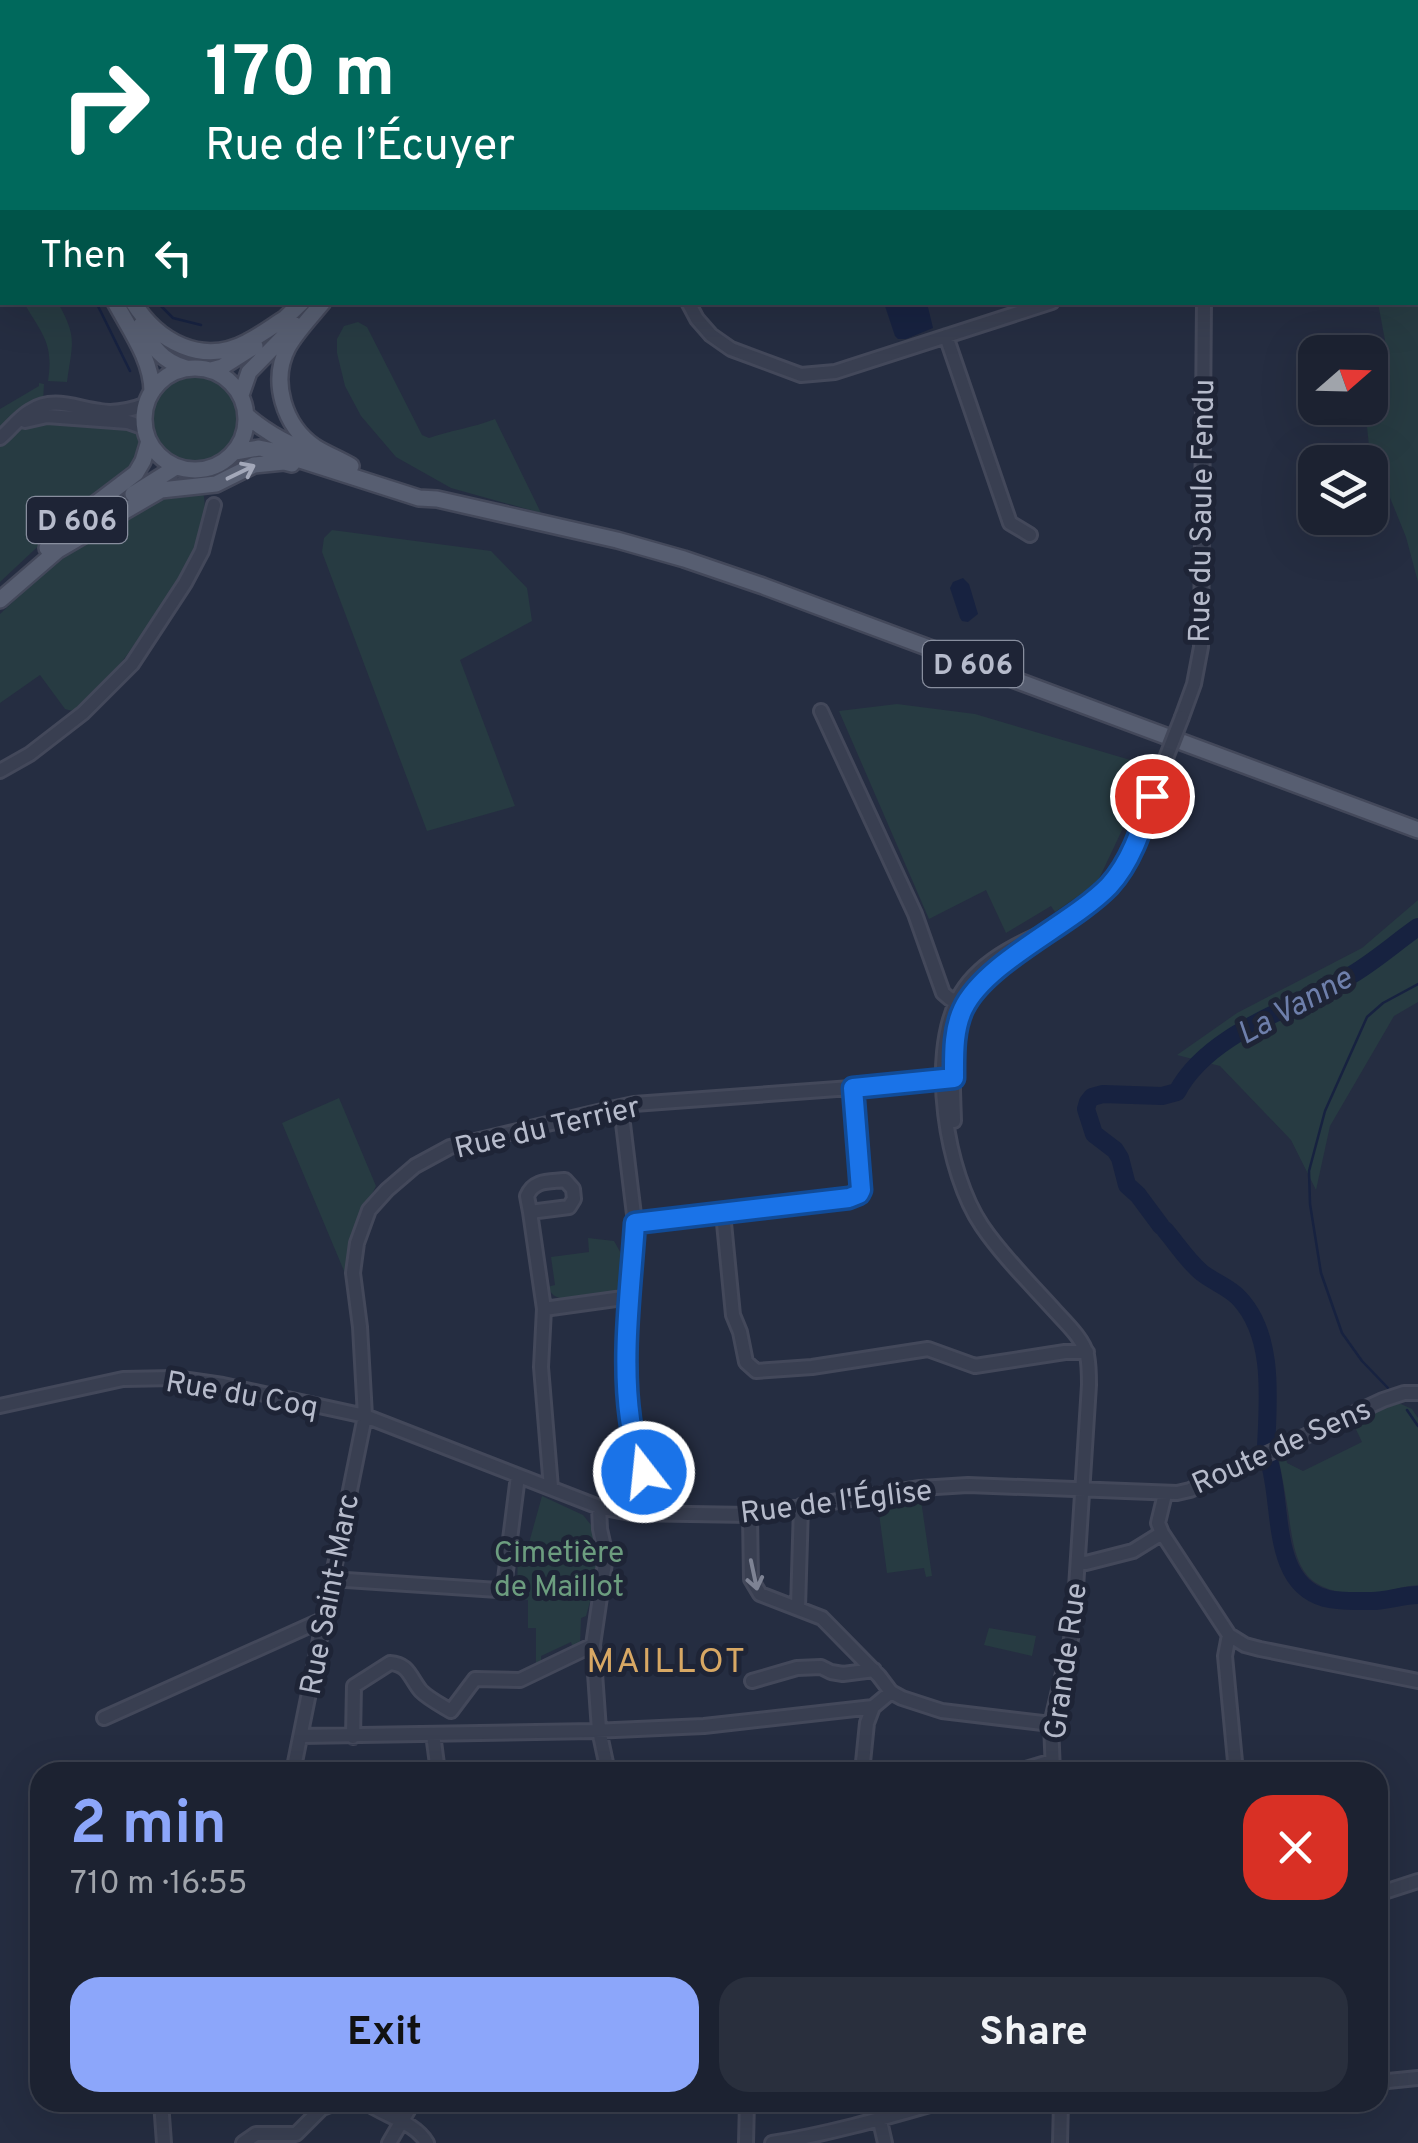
<!DOCTYPE html>
<html lang="en">
<head>
<meta charset="utf-8">
<style>
  body { margin:0; font-family:Overpass,sans-serif; background:#292f3d; color:#f1f3f6; height:100vh; display:flex; flex-direction:column; font-size:38px; white-space:nowrap }
  * { box-sizing:border-box; margin:0 }
  p { font-size:32px; color:#a0a4ab }
  .icon { flex:none; width:55px; height:55px; fill:none; stroke:currentColor; stroke-width:2; stroke-linecap:round; stroke-linejoin:round }
  .map { position:relative; flex:1; overflow:hidden }
  .panel { position:absolute; left:30px; top:1762px; width:1358px; height:350px; display:flex; flex-direction:column; background:#1c2231; border-radius:30px; box-shadow:0 10px 40px #0002,0 0 0 2px #3a3f4d }
  .panel>* { flex:none }
  .guide { position:absolute; left:0px; top:0px; width:1420px; height:305px; box-shadow:0 10px 40px #0002,0 0 0 2px #3a3f4d; background:#00695c; color:#fff; overflow:hidden }
  .needle { width:65px; rotate:70deg }
  .fabs { position:absolute; left:1298px; top:335px; display:grid; gap:20px }
  .fabs a { display:grid; place-items:center; width:90px; height:90px; border-radius:20px; background:#1c2231; box-shadow:0 10px 40px #0002,0 0 0 2px #3a3f4d; font-size:50px }
  .pin { position:absolute; display:grid; place-items:center; width:85px; height:85px; color:#fff; margin:-42px; border:5px solid #fff; border-radius:50%; box-shadow:0 2px 10px #0007 }
  .me { position:absolute; width:110px; margin:-55px; rotate:344deg; stroke-linejoin:round; filter:drop-shadow(0 0 8px #0008) }
  .turn { display:flex; align-items:center; gap:35px; height:210px; padding:0 40px; font-size:45px }
  .turn .icon { width:130px; height:130px; stroke-width:2.5 }
  .turn b { display:block; font-size:70px; line-height:85px }
  .then { display:flex; align-items:center; height:95px; padding:0 40px; background:#0003; gap:20px; font-size:38px }
  .round { display:grid; place-items:center; flex:none; width:105px; height:105px; border-radius:30px; background:#292f3d }
  .head { display:flex; align-items:center; justify-content:space-between; height:170px; padding:0 40px }
  h1 { font-size:60px; font-weight:700; line-height:75px; color:#8ca6fa }
  .action { display:flex; gap:20px; margin-top:auto; padding:20px 40px }
  .action a { flex:1; height:115px; border-radius:30px; background:#8ca6fa; color:#111; font-size:40px; font-weight:700; line-height:115px; text-align:center }
  .action a+a { background:#292f3d; color:#f1f3f6 }
  .map>svg:first-child { display:block }
</style>
</head>
<body>
<div class="map">
<svg width="1418" height="2143" viewBox="0 0 1418 2143">
  <rect width="100%" height="100%" fill="#252d41"/>
  <path fill="#273b42" d="M1383,0h35v582l-12,-45 -37,-91 -4,-38h5v-20l19,-26 -11,-59 40,-1v-300h-35z
    M24,303h34c20,35 14,41 9,79l-19,-1c6,-38 -6,-47 -24,-78z
    M358,322l9,5 55,108 7,3c23,-8 43,-10 66,-19l46,94 -90,-25 -55,-31 -35,-41 -16,-30 -8,-33v-14l7,-13z
    M150 420a45 45 0 1 1 90 0a45 45 0 1 1-90 0Z
    M39,383l5,1 -1,19 -43,29v-23l39,-23z
    M37,420c20,1 89,-1 100,14 4,5 4,11 4,16l-11,20 -48,35 -82,77v-135l26,-22z
    M203,491c4,19 1,34 -6,53 -12,30 -91,149 -117,164 -7,4 -7,3 -15,1l-25,-34 -40,28v-89l32,-30 68,-56 54,-31z
    M332,530l159,21 36,37 5,33 -72,39 55,146 -88,25 -105,-279 2,-14z
    M897,704l78,10 169,50 -21,64 -26,55 -42,29 -4,-6 -45,27 -20,-43 -57,29 -90,-208z
    M1418,900v102l-24,14 -64,110 -14,64 -25,-50 -71,-74 -43,-11 60,-42 125,-65z
    M339,1098l37,88 -12,24 -17,68 -65,-155z
    M588,1238l26,3 13,23 -2,13h-5l-1,5 6,1 -1,2c-10,9 -51,19 -64,13 -8,-2 -8,-5 -13,-11l8,-2 -4,-28 38,-5z
    M1394,1401l18,8 6,9v167c-18,1 -34,9 -53,9 -60,-1 -69,-24 -76,-77 -3,-21 -7,-41 -11,-61l7,-4 2,11 16,8 59,-29 -10,-21z
    M542,1496l41,19 8,10 7,30 1,15 -13,46 -5,2 -1,28 -5,8 -4,-12 -30,14v9l-5,2v-39h-8v-28l-11,-1 1,-55 11,-1z
    M921,1500l11,76 -6,1 -2,-9 -37,5 -9,-67z
    M989,1628l47,8 -4,20 -48,-11z"/>
  <path fill="#172240" d="M884,303h43l6,25 -27,11h-8l-3,-3z
    M963,578l6,6 9,30 -10,8 -6,-1 -2,-3 -10,-30 3,-6z"/>
  <g fill="none" stroke-linecap="round" stroke-linejoin="round">
    <path stroke="#172240" stroke-width="2.5" d="M1361,2v-2
      M0,127l2,4
      M1418,226v1
      M96,302l34,69
      M157,302l16,16 28,7
      M1388,1388l-26,-27 -20,-28 -21,-60 -11,-69 -1,-33 16,-60 42,-94 16,-14 35,-19
      M1407,1410l11,16"/>
    <path stroke="#172240" stroke-width="18" d="M1161,1226l-23,-31 -11,-10 -7,-27 -5,-8 -21,-16 -8,-25 2,-7 4,-5 11,-3 59,2 15,-4c31,-59 117,-84 171,-115 25,-14 47,-34 70,-50
      M1165,1230c12,14 22,30 36,42 12,10 28,15 38,26 36,38 29,102 27,150
      M1269,1461c14,43 1,122 56,137 13,4 32,3 47,3 15,0 30,-6 46,-6"/>
    <defs>
      <path id="minor" d="M72,0l11,1
        M183,0l1,2
        M308,0l1,2
        M551,0l1,2
        M561,0l2,2
        M1180,0l1,2
        M47,2l1,-2
        M114,2l6,-2
        M0,29h2
        M688,302l9,17 14,16 20,14 70,26 34,-3 217,-70
        M946,336l64,187 20,12
        M25,421l22,-5 81,6 17,6
        M0,438c10,-8 18,-20 30,-27 23,-15 46,-3 70,0 16,3 31,-1 47,-7
        M821,711l94,203 28,79 7,6 7,1
        M1182,717l12,-33 7,-37 3,-345
        M0,771l30,-17 53,-41 49,-49 53,-81 17,-32 12,-46
        M1049,932c15,-11 31,-20 45,-32 38,-31 50,-79 65,-124
        M621,1107l14,116 -5,74 -2,101 2,24 25,92
        M954,1121c-1,-39 -7,-97 20,-129 15,-18 37,-31 55,-45
        M530,1212l-3,-16c7,-17 23,-14 38,-16l8,9 1,10 -5,8 -39,5 14,97 -3,58 10,121
        M723,1213l10,102 7,17 6,30 10,9 56,-4 116,-18 47,17 90,-14h22
        M635,1223l221,-26 5,-7 -8,-102
        M544,1309l86,-12
        M0,1406l123,-27 52,-1 48,7 142,31 234,91 31,6 120,2 170,-27 48,-3 209,8 13,-3 193,-90 21,-7h14
        M1165,1494l-7,29 4,10 67,102 16,10 15,4 158,32
        M599,1507l1,22 6,27 -13,89 6,85 9,42
        M750,1515l1,64 9,15 62,24 57,58 12,16 11,6 40,13 109,13
        M1078,1562l8,1 47,-12 29,-18
        M331,1579l167,11 7,-11 13,-103
        M798,1608l3,-102
        M1229,1635l-4,21 11,116
        M752,1681l45,-13 24,-1 10,5 12,2 31,-4
        M104,1718l218,-98
        M433,1734l5,38
        M301,1736l292,-5 111,-5 169,-19
        M353,1737l1,-51 36,-23c19,1 20,15 31,28 8,8 20,14 30,20l24,-32 45,1 73,-35
        M293,1772l72,-356 -5,-89 -7,-54 4,-30 12,-33 18,-20 28,-24 35,-19 165,-39 19,-4 271,-20 49,-6
        M862,1772l5,-49 6,-16 18,-15
        M1016,1772l36,-11
        M1053,1772l-2,-48 20,-85 3,-20 15,-234c0,-9 0,-20 -2,-30 -4,-16 -20,-31 -31,-43 -25,-28 -53,-55 -74,-86 -36,-53 -54,-168 -24,-227 18,-36 61,-56 96,-71
        M1378,1894l40,-13
        M1378,2082l40,-4
        M161,2102l3,41
        M365,2102c20,14 50,20 62,41
        M880,2121l5,22
        M243,2143l13,-9h40l26,-26 16,-6
        M389,2143l24,-41
        M746,2143l1,-41
        M772,2143c57,-9 112,-25 168,-41
        M1060,2143l1,-41"/>
      <path id="major" d="M611,2l2,-2
        M0,38l2,9 -2,13
        M0,100l2,4
        M115,302c15,28 37,58 37,90
        M133,302c25,40 69,64 114,40 14,-7 27,-17 40,-25
        M323,302c-12,15 -26,29 -35,45 -18,34 -4,79 27,100 11,7 24,12 36,19
        M279,324l23,-22
        M141,325c12,22 20,36 45,43
        M144 419a51 51 0 1 1 102 0a51 51 0 1 1-102 0Z
        M211,370l11,-3 33,-21
        M241,395l8,-23 46,-47
        M246,415c21,18 44,31 71,39
        M235,452l24,-4 10,2 150,48 18,1 180,41 67,19 79,27 655,244
        M133,494l43,-27
        M47,548l39,-37 50,-38 7,-12 6,-20
        M58,550l103,-60 55,-6 38,-19 30,-3 8,2
        M0,600l66,-57"/>
    </defs>
    <use href="#minor" stroke="#43485a" stroke-width="18"/>
    <use href="#major" stroke="#43485a" stroke-width="20"/>
    <use href="#minor" stroke="#393f51" stroke-width="12"/>
    <use href="#major" stroke="#575e71" stroke-width="15"/>
    <defs>
      <path id="minor-bridge" d="M1159,776l23,-59"/>
    </defs>
    <use href="#minor-bridge" stroke="#43485a" stroke-width="18" stroke-linecap="butt"/>
    <use href="#minor-bridge" stroke="#393f51" stroke-width="12"/>
  </g>
  <defs><path id="oneway-shaft" d="M-6 0H5M1.5-3L5.5 0L1.5 3" fill="none" stroke-width="1.6" stroke-linecap="round" stroke-linejoin="round" transform="scale(2.5)"/></defs>
  <use stroke="#a3a8b9" href="#oneway-shaft" transform="translate(241 472) rotate(-26)"/>
  <use stroke="#7e8394" href="#oneway-shaft" transform="translate(754 1575) rotate(78)"/>
  <g fill="none" stroke-linecap="round" stroke-linejoin="round">
    <defs>
      <path id="route" d="M644,1472c-5,-18 -12,-35 -14,-53 -9,-63 1,-133 5,-196l214,-25 10,-4 2,-4 -8,-102 101,-10c0,-22 -1,-48 9,-69 22,-47 108,-84 146,-123 23,-25 33,-59 43,-90"/>
    </defs>
    <use href="#route" stroke="#114b97" stroke-width="25"/>
    <use href="#route" stroke="#1a73e8" stroke-width="18"/>
  </g>
  <g text-anchor="middle" stroke-width="10" stroke-linejoin="round" paint-order="stroke">
    <g fill="#1e2436" stroke="#888e9e" stroke-width="2.5">
      <rect x="27" y="497" width="100" height="46" rx="8"/>
      <rect x="923" y="641" width="100" height="46" rx="8"/>
    </g>
    <g font-size="28" font-weight="bold" fill="#b6bbcb">
      <text x="77" y="530">D 606</text>
      <text x="973" y="674">D 606</text>
    </g>
    <g font-size="30" fill="#b6bbcb" stroke="#1e2436">
      <text transform="translate(1201 511) rotate(-89)" y="10">Rue du Saule Fendu</text>
      <text transform="translate(547 1127) rotate(-13)" y="10">Rue du Terrier</text>
      <text transform="translate(242 1394) rotate(10)" y="10">Rue du Coq</text>
      <text transform="translate(1281 1446) rotate(-24)" y="10">Route de Sens</text>
      <text transform="translate(836 1501) rotate(-7)" y="10">Rue de l'Église</text>
      <text transform="translate(329 1594) rotate(-79)" y="10">Rue Saint-Marc</text>
      <text transform="translate(1065 1661) rotate(-82)" y="10">Grande Rue</text>
    </g>
    <g font-size="30" fill="#6c9d7f" stroke="#1e2436">
      <text x="559" y="1562">Cimetière<tspan x="559" dy="34">de Maillot</tspan></text>
    </g>
    <g font-size="32" font-style="italic" fill="#6e7fab" stroke="#1e2436">
      <text transform="translate(1294 1005) rotate(-29)" y="11">La Vanne</text>
    </g>
    <g font-size="35" letter-spacing="2.5" fill="#d8a864" stroke="#1e2436">
      <text x="667" y="1672">MAILLOT</text>
    </g>
  </g>
</svg>
<div class="fabs">
<a><svg class="needle" viewBox="-14 -14 28 28"><path d="M0-13l5 13h-10z" fill="#e53935"/><path d="M0 13l5-13h-10z" fill="#a0a4ab"/></svg></a>
<a><svg class="icon" aria-label="layers" viewBox="0 0 24 24"><path d="M12 4l9 5-9 5-9-5zM3 14l9 5 9-5"/></svg></a>
</div>
<div class="pin" style="left:1152px;top:796px;background:#d93025"><svg class="icon" aria-label="arrive" viewBox="0 0 24 24"><path d="M6 21V4h12l-3 4 3 4H6"/></svg></div>
<svg class="me" style="left:644px;top:1472px" viewBox="-20 -20 40 40"><circle r="17" fill="#1a73e8" stroke="#fff" stroke-width="3"/><path d="M0-11L8 9 0 5-8 9z" fill="#fff"/></svg>
<div class="guide">
<div class="turn"><svg class="icon" aria-label="right" viewBox="0 0 24 24"><path d="M7 20v-9h11M14 6l5 5-5 5"/></svg><div><b>170 m</b>Rue de l’Écuyer</div></div>
<div class="then">Then<svg class="icon" aria-label="left" viewBox="0 0 24 24"><path d="M17 20v-9H6M10 6l-5 5 5 5"/></svg></div>
</div>
<section class="panel">
<div class="head"><div><h1>2 min</h1><p>710 m · 16:55</p></div><a class="round" style="background:#d93025;color:#fff"><svg class="icon" aria-label="close" viewBox="0 0 24 24"><path d="M6 6l12 12M18 6L6 18"/></svg></a></div>
<div class="action"><a>Exit</a><a>Share</a></div>
</section>
</div>
</body>
</html>
